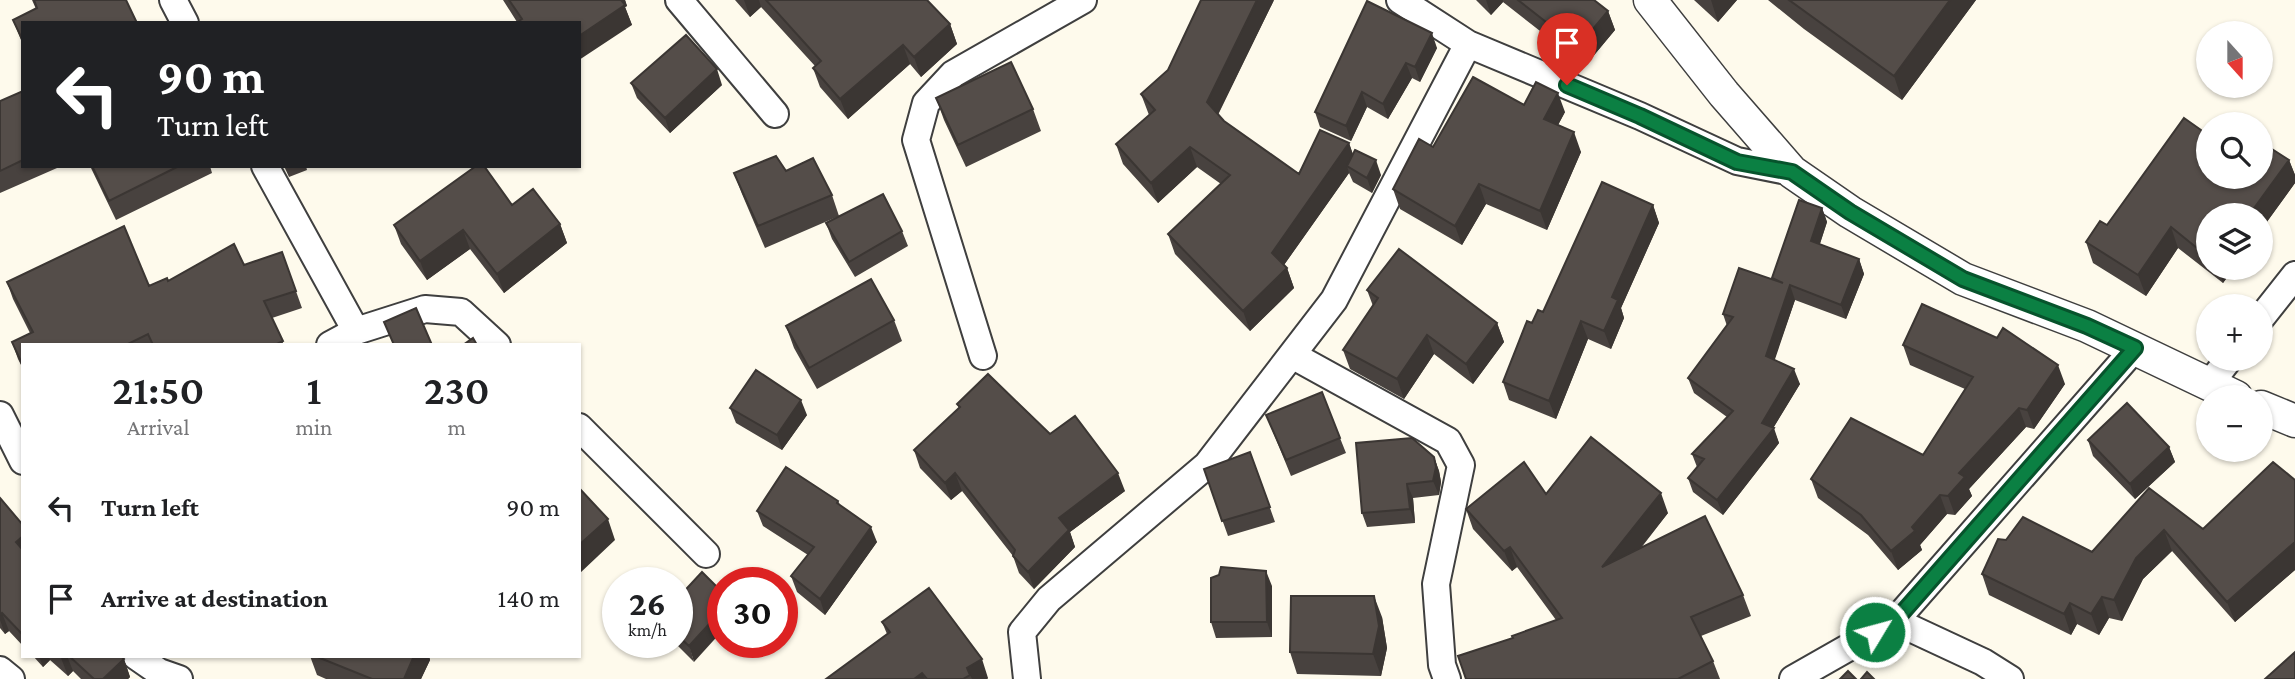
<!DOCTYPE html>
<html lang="en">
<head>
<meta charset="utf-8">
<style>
  body { margin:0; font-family:"Crimson Pro",serif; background:#f6f6f6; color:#202124; height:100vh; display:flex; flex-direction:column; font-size:26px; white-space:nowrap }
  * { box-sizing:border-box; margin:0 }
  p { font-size:23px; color:#757577 }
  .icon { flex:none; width:38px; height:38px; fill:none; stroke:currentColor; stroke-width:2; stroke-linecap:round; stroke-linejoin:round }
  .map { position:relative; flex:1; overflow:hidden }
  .side { position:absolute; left:21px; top:343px; width:560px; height:315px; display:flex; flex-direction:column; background:#fff; border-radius:0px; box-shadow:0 2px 5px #0004 }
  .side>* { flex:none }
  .guide { position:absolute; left:21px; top:21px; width:560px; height:147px; border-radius:0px; box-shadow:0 2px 5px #0004; background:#202124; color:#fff; overflow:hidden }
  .needle { width:46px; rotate:159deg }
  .buttons { position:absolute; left:2196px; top:21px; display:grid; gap:14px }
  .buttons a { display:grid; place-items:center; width:77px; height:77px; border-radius:50%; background:#fff; box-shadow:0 2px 5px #0004; font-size:35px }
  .speed { position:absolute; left:602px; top:567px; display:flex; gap:14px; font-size:35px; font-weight:700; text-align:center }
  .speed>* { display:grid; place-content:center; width:91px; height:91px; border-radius:50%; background:#fff; box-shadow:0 2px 5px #0004; line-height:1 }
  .speed small { font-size:18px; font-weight:400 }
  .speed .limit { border:10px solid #d22; background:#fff; color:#111 }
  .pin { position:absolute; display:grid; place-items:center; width:60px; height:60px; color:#fff; margin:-72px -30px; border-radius:50% 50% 50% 0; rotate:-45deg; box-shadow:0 0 7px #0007 }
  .pin .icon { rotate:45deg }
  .me { position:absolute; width:77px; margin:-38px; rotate:53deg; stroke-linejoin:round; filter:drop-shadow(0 0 5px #0008) }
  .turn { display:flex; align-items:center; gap:24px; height:147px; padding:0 21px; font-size:32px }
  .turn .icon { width:91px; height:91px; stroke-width:2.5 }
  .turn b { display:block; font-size:49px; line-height:60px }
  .eta { display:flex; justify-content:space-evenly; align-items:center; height:119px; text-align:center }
  .eta b { font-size:42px; font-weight:600; line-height:49px }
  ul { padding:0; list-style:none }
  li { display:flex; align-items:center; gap:21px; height:91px; padding:0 21px }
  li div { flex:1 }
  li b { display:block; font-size:26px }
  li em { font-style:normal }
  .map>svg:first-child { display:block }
</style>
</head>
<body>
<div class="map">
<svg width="2295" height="679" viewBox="0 0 2295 679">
  <rect width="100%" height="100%" fill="#fefaec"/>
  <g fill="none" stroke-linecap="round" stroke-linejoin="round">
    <defs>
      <path id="minor" d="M173,0l12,23
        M679,0l96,114
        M1400,0l68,44 172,72 97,45 55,11
        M265,166l91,165
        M2261,318l34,-43
        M330,345l26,-14 69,-22 36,3 36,33
        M1292,355l156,86 13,24 -25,119 6,81 5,14
        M983,356l-67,-216 10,-37 27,-29 130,-74
        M2208,386l21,-27
        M0,415l23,46
        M579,427l127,127
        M1895,621l88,41 27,17
        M136,656l23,16 20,7
        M0,670l11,9
        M1027,679l-5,-47 27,-33 158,-134 127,-165 134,-256
        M1793,679l102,-58 240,-273"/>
      <path id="tertiary" d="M1650,0l74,94 68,78 58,40 113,67 124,47 149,71
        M2261,407l34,14"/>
    </defs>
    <use href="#minor" stroke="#3f3f3f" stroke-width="30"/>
    <use href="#tertiary" stroke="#3f3f3f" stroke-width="35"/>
    <use href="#minor" stroke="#fff" stroke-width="26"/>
    <use href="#tertiary" stroke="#fff" stroke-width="32"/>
  </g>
  <path fill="#48423f" d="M32,0h94l-103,23v22l-10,-25 23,-11z
    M503,0h122l2,6 -2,1 7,18 -115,-3z
    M735,0h192l23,24 7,20 -36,33 -11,-13 -62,55 -28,-32 -7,-19 2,-2 -54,-59 -11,10z
    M1274,0l-56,115 6,6 75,53 50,-31 4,12 28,20 -9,18 -19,-11 -4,-9 -65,92 3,3 7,20 -44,43 -75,-77 -7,-20 53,-50 -24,-17 -39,36 -35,-39 -7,-20 33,-29 -8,-21z
    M1476,0h118l14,11 7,19 -30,36 -82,-64 -12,13z
    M1694,0h43l-19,22z
    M1768,0h208l-74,100 -98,-71z
    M1367,1l70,47 -17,34 -8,-4 -24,41 -21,-12 -16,34 -31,-14 -5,-15z
    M631,83l91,2 -52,48 -33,-35z
    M23,91v75h34v2l-57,25v-92z
    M936,98l97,11 8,22 -75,36 -22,-47z
    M1524,105l41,7 -7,13 23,27 -34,78 -61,-26 -24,41 -62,-36 -7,-20 40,-42z
    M2289,160l6,15v8l-34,47v-15h-53v53h26l-11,15 -45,-35 -32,48 -53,-33 -7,-21 21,-17 101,-48z
    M90,166h120l2,7 -96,47z
    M284,166h22l1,4 -18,7z
    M786,171l46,24 7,21 -74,32 -23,-54 -8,-21z
    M512,205l48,19 7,19 -63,50 -34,-44 -43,31 -26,-36 -7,-19z
    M1653,205l6,18 -38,85 3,10 -13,31 -23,-10 -32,80 -47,-19 -6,-18 40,-70z
    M1822,208l5,14 -7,22 39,15 5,15 -18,45 -51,-19 -21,60 26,24 -27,44 6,15 -56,72 -30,-23 -5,-14 9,-11 -5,-13 35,-37 -33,-24 -6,-15 39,-52 -4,-12 49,-35z
    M826,223l76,8 6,15 -53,31 -23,-38z
    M282,252l20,56 -30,10 12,27h-261v24l-5,-10 -6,-17 18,-9 -17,-34 -6,-17 142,4 19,-5 76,-16z
    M1367,290l130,33 7,19 -31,42 -39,-30 -30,45 -54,-30 -7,-19 30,-44z
    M894,320l8,21 -85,48 -23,-41 -8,-22z
    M1903,345l162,39 -31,45 -8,-2 -57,62 3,7 -17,19 -8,-1 -27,31 2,5 -24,20 -30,-35 -50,-37 -7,-19 112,-24 42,-66 -55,-24z
    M957,404l93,30 75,57 -55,41 5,15 -41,42 -15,-16 -6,-17 -51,-65 -11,9 -31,-32 -6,-18 45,-42z
    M730,408l77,7 -25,35 -46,-27z
    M1266,415l74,23 6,15 -55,23z
    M2088,440l81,7 6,15 -40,37 -42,-43z
    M1250,452l25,70 -47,14 -24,-67z
    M1434,457l5,14 2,11 -2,13 -26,3 2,25 -48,4 -5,-14z
    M2295,480v90l-60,52 -63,-71 -29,28 -21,42 -13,-3 -10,17 -22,-11 -6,11 -82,-40 -7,-21 24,-34 86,12 57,-64 54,41z
    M1546,494l122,19 -27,35 102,47 8,21 -50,20 12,25 7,18h-254l47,-41 43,-18 -39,-53 -5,4 -39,-42 -7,-20z
    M0,498l23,27v121l-14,-15 -4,3 -5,-6z
    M838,501l2,4 37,37 -52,73 -28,-23 -6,-16 17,-21 -45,-29 -6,-15z
    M1272,586v51l-56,1 -5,-16z
    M677,599l17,63 -20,-20h3z
    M1382,617l5,31 -6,28 -84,-2 -7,-22z
    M882,622l106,56 -1,1h-161l61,-45z
    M33,656h88l3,3 6,18 -2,2h-47l-8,-8 -5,5 -18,-16 -7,7z
    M310,656h119l1,4 -9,19h-95l-9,-4z"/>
  <path fill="#3b3633" d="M617,0h8l2,6 -2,1 7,18 -53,35v-24z
    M744,0h15l2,7 -11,10z
    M1257,0h17l-60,122 -7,-20z
    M1486,0h17v2l-12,13z
    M1711,0h26l-19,22z
    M1950,0h26l-74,100 -8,-24z
    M1608,11l7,19 -30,36 -7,-19z
    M950,24l7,20 -36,33 -7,-20z
    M1432,33l5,15 -17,34 -5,-15z
    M903,45l7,19 -62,55 -8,-20z
    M1406,63l6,15 -24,41 -5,-15z
    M717,69l5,16 -52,48 -5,-15z
    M1362,92l5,15 -16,34 -5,-15z
    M1558,93l7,19 -14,26 -7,-19z
    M1574,132l7,20 -34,78 -7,-19z
    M1349,143l7,20 -9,3 2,7 -70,99 -7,-19z
    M1190,147l7,20 -39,36 -7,-20z
    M1376,160l5,15 -9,18 -5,-15z
    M2289,160l6,15v8l-34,47v-15h-12z
    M1479,184l7,20 -24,41 -7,-19z
    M1653,205l6,18 -38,85 3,10 -13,31 -7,-18 8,-34z
    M1822,208l5,14 -11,33 -5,-14z
    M560,224l7,19 -63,50 -7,-19z
    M2171,227l7,21 -32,48 -8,-21z
    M463,230l7,19 -43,31 -7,-19z
    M1859,259l5,15 -18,45 -5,-14z
    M1287,268l7,20 -44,43 -7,-20z
    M2218,268h16l-11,15z
    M1790,285l5,15 -24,71 -5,-15z
    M1581,321l7,18 -32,80 -7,-18z
    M1497,323l7,19 -31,42 -7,-20z
    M1427,335l7,19 -30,45 -7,-20z
    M2058,365l7,19 -31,45 -7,-19z
    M1794,369l6,15 -31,51 5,-7 5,15 -56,72 -6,-15z
    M801,400l6,15 -25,35 -5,-15z
    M2019,408l7,19 -57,62 3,7 -17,19 -7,-19 11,-23z
    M2169,447l6,15 -40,37 -5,-15z
    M1434,457l5,14 2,11 -2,13 -6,-14z
    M955,473l7,18 -11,9 -6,-17z
    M1118,473l7,18 -55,41 5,15 -41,42 -6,-17 31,-54z
    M1407,484l6,14 2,25 -5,-14z
    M1661,493l7,20 -59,74 -7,-20z
    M1940,495l7,19 -27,31 2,5 -24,20 -7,-19z
    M608,519l7,21 -36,34v-29z
    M871,527l6,15 -52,73 -5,-16z
    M2164,530l8,21 -29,28 -21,42 -8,-21 22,-42z
    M23,536v23l-7,-17z
    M2295,542v28l-60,52 -8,-20z
    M1510,547l7,20 -5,4 -8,-20z
    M1266,571l6,15v51l-5,-15z
    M1374,596l8,21 5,31 -6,28 -8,-22z
    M2102,597l7,21 -10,17 -8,-21z
    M2070,603l7,21 -6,11 -7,-21z
    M723,609v21l-29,32 -5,-16z
    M2,613l7,18 -4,3 -5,-14v-5z
    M39,656h10l1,4 -7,7z
    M63,656h4l6,15 -5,5 -7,-18z
    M414,656h15l1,4 -9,19h-17z
    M124,659l6,18 -2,2h-25z
    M982,659l6,19 -1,1h-15l-5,-11z
    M922,673l3,6h-11z"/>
  <path fill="#544d49" stroke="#3b3633" stroke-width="2" d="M34,0h92l11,23h-114v18l-10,-21 24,-12z
    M509,0h112l4,5 -46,31v-13h-63l6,-4z
    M766,0h161l23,24 -36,33 -11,-12 -63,54 -27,-31 8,-7z
    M1201,0h56l-50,102 17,19 75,53 21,-44 29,13 -77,110 15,15 -44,43 -75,-77 62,-59 -40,-28 -39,36 -35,-39 39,-34 -14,-16 27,-24z
    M1518,0h76l14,11 -30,36z
    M1789,0h161l-56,76z
    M1367,1l65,32 -17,34 -9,-4 -23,41 -21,-12 -16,34 -31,-14z
    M686,35l31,34 -52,49 -34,-35z
    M1011,62l22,47 -75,36 -22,-47z
    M1473,77l51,28 12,-23 22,11 -14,26 30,13 -34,79 -61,-27 -24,42 -62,-37 26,-50 14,8z
    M23,91v69l-23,11v-70z
    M2184,118l24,17v42h53v-35l28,18 -40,55h-41v42l-37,-30 -33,48 -52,-33 14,-21 7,4z
    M1355,150l21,10 -9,18 -20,-12z
    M776,156l10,15 27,-13 19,37 -74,31 -24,-53z
    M92,166h87l-70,35z
    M476,166h8l28,39 21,-16 27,35 -63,50 -34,-44 -43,31 -26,-36z
    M1602,182l51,23 -41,92 6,3 -14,31 -23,-10 -32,80 -46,-19 24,-61 5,2 6,-13 5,2z
    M883,194l19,37 -53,31 -23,-39z
    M1799,200l23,8 -11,33 48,18 -18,46 -51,-20 -24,71 28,13 -32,54 12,5 -57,72 -29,-22 16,-19 -12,-5 41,-43 -45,-33 45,-61 -10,-3 16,-46 44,15 -11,-5z
    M124,226l25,60 18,-8 1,3 66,-37 10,21 38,-13 14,39 -32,10 19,40 -8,4h-122l-5,-11 -22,11h-103v21l-11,-24 21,-10 -26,-50z
    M1399,249l98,74 -31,41 -39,-29 -30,44 -54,-29 35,-52 -11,-8z
    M871,279l23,41 -85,48 -23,-42z
    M1922,304l75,34 6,-10 55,37 -31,45 -8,-2 -60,65 6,4 -17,19 -8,-1 -28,32 3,4 -24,20 -30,-36 -50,-36 40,-61 72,37 50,-78 -70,-32z
    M416,308l16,37h-29v-1l-9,1 -10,-23z
    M473,338l4,7h-14z
    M756,370l45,30 -24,35 -47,-27z
    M988,374l62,60 25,-18 43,57 -59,45 10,12 -41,42 -15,-16 2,-6 -60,-77 -10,10 -31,-33 46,-43 -3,-3z
    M1322,392l18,46 -54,22 -20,-45z
    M2127,403l42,44 -39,37 -42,-44z
    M1591,437l70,56 -59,74 103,-51 38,79 -52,22 22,44 -35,18h-212l-8,-23 55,-18 -1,-2 50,-18 -52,-71 -6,4 -38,-42 58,-47 22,32z
    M1412,438l22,19 2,10 -3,14 -26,3 3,25 -48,4 -6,-70z
    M1250,452l20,55 -48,14 -18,-52z
    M2273,462l22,18v62l-68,60 -63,-72 -28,28 -22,42 -12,-3 -11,17 -21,-11 -6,11 -82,-40 16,-35 8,1 17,-23 69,35 57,-64 54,41z
    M786,467l52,34 -1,2 34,24 -51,72 -29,-23 23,-29 -57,-36z
    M579,488l29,31 -29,26z
    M0,498l23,27v11l-7,6 7,8v85l-21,-22 -2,2z
    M1221,567l45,4 1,51h-56v-44l8,-3z
    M702,572l21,21v16l-34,37 -12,-11v-36z
    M929,588l53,71 -15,9 3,7 -7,4h-36l-5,-6 -8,6h-88l64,-47 -8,-10z
    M1291,596h83l5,30 -6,28 -83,-2z
    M2295,652v27h-30z
    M69,656h52l3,3 -21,20h-9z
    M315,656h99l-10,23h-32z
    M1848,671l8,8h-16z
    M1867,672l7,7h-13z"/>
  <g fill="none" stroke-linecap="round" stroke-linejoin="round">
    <defs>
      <path id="route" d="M1567,85l73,31 97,46 55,10 58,40 113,67 124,47 48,22 -240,273 -20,11"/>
    </defs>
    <use href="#route" stroke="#07532c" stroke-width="18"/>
    <use href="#route" stroke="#0b8043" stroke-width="12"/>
  </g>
</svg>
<div class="buttons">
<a><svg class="needle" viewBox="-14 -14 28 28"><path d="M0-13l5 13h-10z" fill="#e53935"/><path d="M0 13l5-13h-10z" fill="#757577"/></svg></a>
<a><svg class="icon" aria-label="search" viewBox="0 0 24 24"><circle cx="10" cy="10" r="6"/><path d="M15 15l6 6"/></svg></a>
<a><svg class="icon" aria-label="layers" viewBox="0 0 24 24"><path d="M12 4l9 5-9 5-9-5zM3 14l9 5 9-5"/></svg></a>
<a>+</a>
<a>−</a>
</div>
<div class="speed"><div>26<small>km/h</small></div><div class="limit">30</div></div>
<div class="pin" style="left:1567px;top:85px;background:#d93025"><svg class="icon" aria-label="arrive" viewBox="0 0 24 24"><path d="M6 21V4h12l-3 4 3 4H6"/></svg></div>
<svg class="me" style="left:1875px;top:632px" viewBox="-20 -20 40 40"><circle r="17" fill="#0b8043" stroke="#fff" stroke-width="3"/><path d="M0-11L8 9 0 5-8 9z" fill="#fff"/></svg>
<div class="guide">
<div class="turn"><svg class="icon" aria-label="left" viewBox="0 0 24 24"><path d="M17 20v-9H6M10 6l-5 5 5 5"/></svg><div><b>90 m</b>Turn left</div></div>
</div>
<section class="side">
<div class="eta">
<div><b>21:50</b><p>Arrival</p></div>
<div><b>1</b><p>min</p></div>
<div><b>230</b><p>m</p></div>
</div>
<ul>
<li><svg class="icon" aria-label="left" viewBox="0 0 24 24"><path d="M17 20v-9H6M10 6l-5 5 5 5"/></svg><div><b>Turn left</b></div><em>90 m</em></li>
<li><svg class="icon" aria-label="arrive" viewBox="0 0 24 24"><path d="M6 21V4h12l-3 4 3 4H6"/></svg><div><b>Arrive at destination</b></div><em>140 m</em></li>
</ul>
</section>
</div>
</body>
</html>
